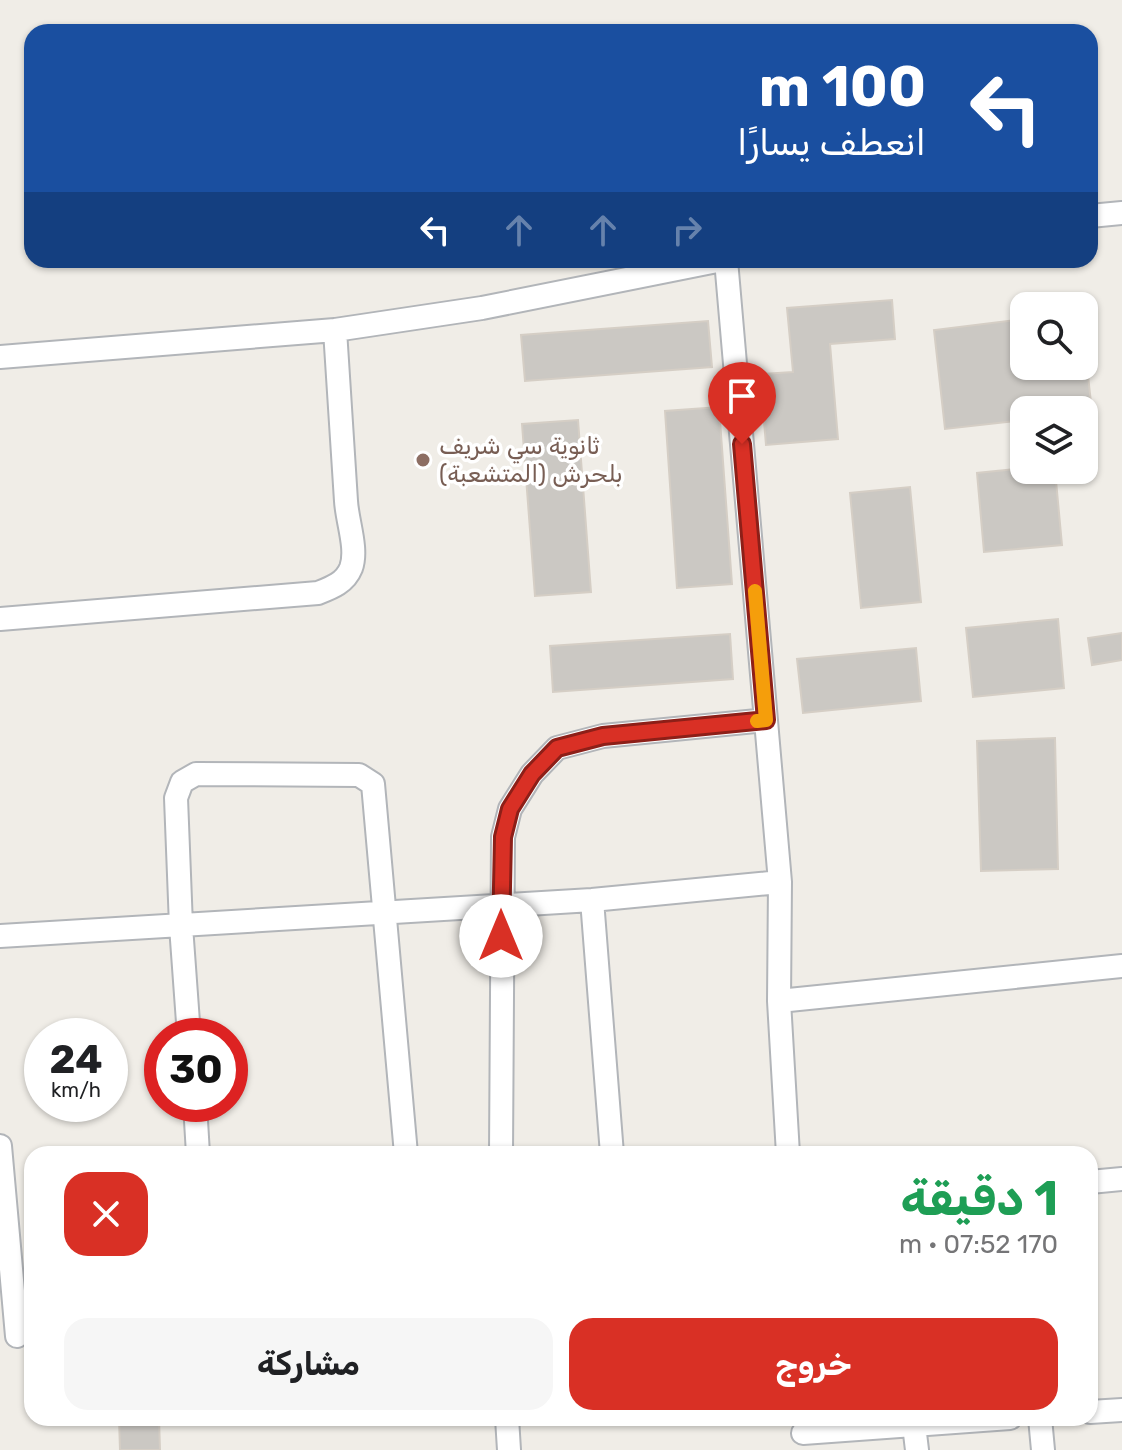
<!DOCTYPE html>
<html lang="ar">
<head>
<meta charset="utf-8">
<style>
  body { margin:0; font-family:Rubik,"Noto Naskh Arabic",sans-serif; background:#f6f6f6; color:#202124; direction:rtl; height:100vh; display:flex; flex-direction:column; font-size:30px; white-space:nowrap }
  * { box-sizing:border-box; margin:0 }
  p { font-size:26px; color:#757577 }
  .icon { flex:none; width:44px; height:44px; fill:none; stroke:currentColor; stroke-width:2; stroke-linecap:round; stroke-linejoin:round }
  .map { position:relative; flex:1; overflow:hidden; direction:ltr }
  .panel { position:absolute; left:24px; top:1146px; width:1074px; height:280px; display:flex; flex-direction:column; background:#fff; border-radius:24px; box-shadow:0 2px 6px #0004; direction:rtl }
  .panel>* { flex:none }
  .banner { position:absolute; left:24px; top:24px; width:1074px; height:244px; border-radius:24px; box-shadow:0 2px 6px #0004; direction:rtl; background:#1a4fa0; color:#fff; overflow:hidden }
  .controls { position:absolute; left:1010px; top:292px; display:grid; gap:16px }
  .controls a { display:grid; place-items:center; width:88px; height:88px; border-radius:16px; background:#fff; box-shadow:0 2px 6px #0004; font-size:40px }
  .speed { position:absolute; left:24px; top:1018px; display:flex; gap:16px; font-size:40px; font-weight:700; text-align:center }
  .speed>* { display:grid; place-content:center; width:104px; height:104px; border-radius:50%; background:#fff; box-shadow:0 2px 6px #0004; line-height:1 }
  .speed small { font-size:20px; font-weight:400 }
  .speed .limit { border:12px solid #d22; background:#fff; color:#111 }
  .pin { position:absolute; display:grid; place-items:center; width:68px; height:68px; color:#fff; margin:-82px -34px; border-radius:50% 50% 50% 0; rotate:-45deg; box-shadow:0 0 8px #0007 }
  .pin .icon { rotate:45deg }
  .me { position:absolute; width:88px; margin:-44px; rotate:0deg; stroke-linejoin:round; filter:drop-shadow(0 0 6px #0008) }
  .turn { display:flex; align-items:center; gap:28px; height:168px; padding:0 40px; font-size:36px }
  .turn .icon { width:104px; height:104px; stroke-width:2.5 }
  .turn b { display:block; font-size:56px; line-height:68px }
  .lanes { display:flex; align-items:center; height:76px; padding:0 40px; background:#0003; justify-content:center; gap:40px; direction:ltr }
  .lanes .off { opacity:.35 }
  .round { display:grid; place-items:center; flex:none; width:84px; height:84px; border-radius:24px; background:#f6f6f6 }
  .head { display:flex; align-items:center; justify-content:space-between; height:136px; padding:0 40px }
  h1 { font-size:48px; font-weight:700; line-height:60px; color:#1e9e55 }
  .cta { display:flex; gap:16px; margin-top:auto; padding:16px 40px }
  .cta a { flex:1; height:92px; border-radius:24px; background:#d93025; color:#fff; font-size:32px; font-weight:700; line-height:92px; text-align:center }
  .cta a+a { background:#f6f6f6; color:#202124 }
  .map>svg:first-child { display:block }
</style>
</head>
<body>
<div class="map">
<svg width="1122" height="1450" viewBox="0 0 1122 1450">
  <rect width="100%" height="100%" fill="#f0ede7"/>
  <path fill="#cbc8c3" stroke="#d5cec5" stroke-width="2" d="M892,300l3,39 -65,5 8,95 -72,6 -6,-71 33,-2 -6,-64z
    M1024,319v47h60v-27l8,73 -8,1v-3h-60v10l-79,9 -11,-99z
    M708,321l4,46 -187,14 -4,-46z
    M719,407l13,177 -55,4 -12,-177z
    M578,420l13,172 -56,4 -13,-172z
    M1024,468l31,2 7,75 -78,7 -7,-79z
    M910,487l11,115 -60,6 -11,-115z
    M1058,619l6,69 -91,9 -7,-69z
    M1122,633v27l-30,5 -4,-27z
    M730,634l3,45 -180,13 -3,-46z
    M916,648l5,53 -118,12 -6,-54z
    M1055,738l3,131 -77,2 -4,-130z
    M119,1418h40l1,32h-40z"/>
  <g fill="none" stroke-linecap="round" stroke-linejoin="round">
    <defs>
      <path id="street" d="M1090,216l32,-3
        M726,260l54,622 -1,119 9,153
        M0,357l335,-27 147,-22 240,-48
        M0,619l318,-26c13,-5 27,-10 33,-25 7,-19 -4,-47 -5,-67 -4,-57 -7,-114 -11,-171
        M592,900l20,254
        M0,936l592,-36 188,-18
        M779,1001l343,-35
        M189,1036l-8,-110 -5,-128 6,-16 14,-8 163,1 14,9 33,370
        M195,1104l3,50
        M0,1146l17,190
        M501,1154l2,-317 7,-28 22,-35 25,-26 46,-12 163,-16
        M1090,1182l32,-3
        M1090,1412l32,-2
        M507,1418l2,32
        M1040,1418l3,32
        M914,1425l3,25
        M803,1433l207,-15"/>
    </defs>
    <use href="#street" stroke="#b2b5b9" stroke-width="26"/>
    <use href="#street" stroke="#fff" stroke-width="22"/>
  </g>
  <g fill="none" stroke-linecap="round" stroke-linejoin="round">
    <defs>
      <path id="route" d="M501,936l2,-99 7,-28 22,-35 25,-26 46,-12 163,-16 -24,-276"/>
    </defs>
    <use href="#route" stroke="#8d1f18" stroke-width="20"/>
    <use href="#route" stroke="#d93025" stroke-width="14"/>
    <path stroke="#f59e0b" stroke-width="14" d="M755,591l11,129 -9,1"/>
  </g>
  <circle fill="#8d6e63" stroke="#fff" stroke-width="3" cx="423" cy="460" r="8"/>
  <g text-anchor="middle" stroke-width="7" stroke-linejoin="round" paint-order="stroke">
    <g font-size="24" fill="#785e54" stroke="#fff" text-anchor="start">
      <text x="439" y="454">ثانوية سي شريف<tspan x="439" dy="28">بلحرش (المتشعبة)</tspan></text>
    </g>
  </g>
</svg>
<div class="controls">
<a><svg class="icon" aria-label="search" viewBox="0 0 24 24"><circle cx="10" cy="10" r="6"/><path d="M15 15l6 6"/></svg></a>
<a><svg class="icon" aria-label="layers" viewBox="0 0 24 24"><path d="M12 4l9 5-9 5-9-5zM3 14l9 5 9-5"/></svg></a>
</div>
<div class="speed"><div>24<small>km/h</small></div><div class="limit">30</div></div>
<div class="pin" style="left:742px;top:444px;background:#d93025"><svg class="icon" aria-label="arrive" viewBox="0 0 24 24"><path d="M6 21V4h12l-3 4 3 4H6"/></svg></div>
<svg class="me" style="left:501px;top:936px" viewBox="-20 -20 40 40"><circle r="19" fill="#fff"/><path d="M0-13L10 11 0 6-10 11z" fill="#d93025"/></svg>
<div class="banner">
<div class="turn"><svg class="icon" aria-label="left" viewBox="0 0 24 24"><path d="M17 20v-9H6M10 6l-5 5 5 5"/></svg><div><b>100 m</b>انعطف يسارًا</div></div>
<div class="lanes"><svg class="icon" aria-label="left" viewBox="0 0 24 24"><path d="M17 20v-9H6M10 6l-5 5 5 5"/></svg><svg class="icon off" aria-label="ahead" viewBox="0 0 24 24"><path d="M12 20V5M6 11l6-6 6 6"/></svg><svg class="icon off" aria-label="ahead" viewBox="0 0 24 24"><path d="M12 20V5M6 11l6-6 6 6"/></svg><svg class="icon off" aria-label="right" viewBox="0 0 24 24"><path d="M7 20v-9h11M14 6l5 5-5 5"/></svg></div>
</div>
<section class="panel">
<div class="head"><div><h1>1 دقيقة</h1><p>170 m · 07:52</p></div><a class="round" style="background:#d93025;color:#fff"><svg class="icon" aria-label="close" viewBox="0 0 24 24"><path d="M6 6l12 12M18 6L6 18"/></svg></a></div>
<div class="cta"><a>خروج</a><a>مشاركة</a></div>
</section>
</div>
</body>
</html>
